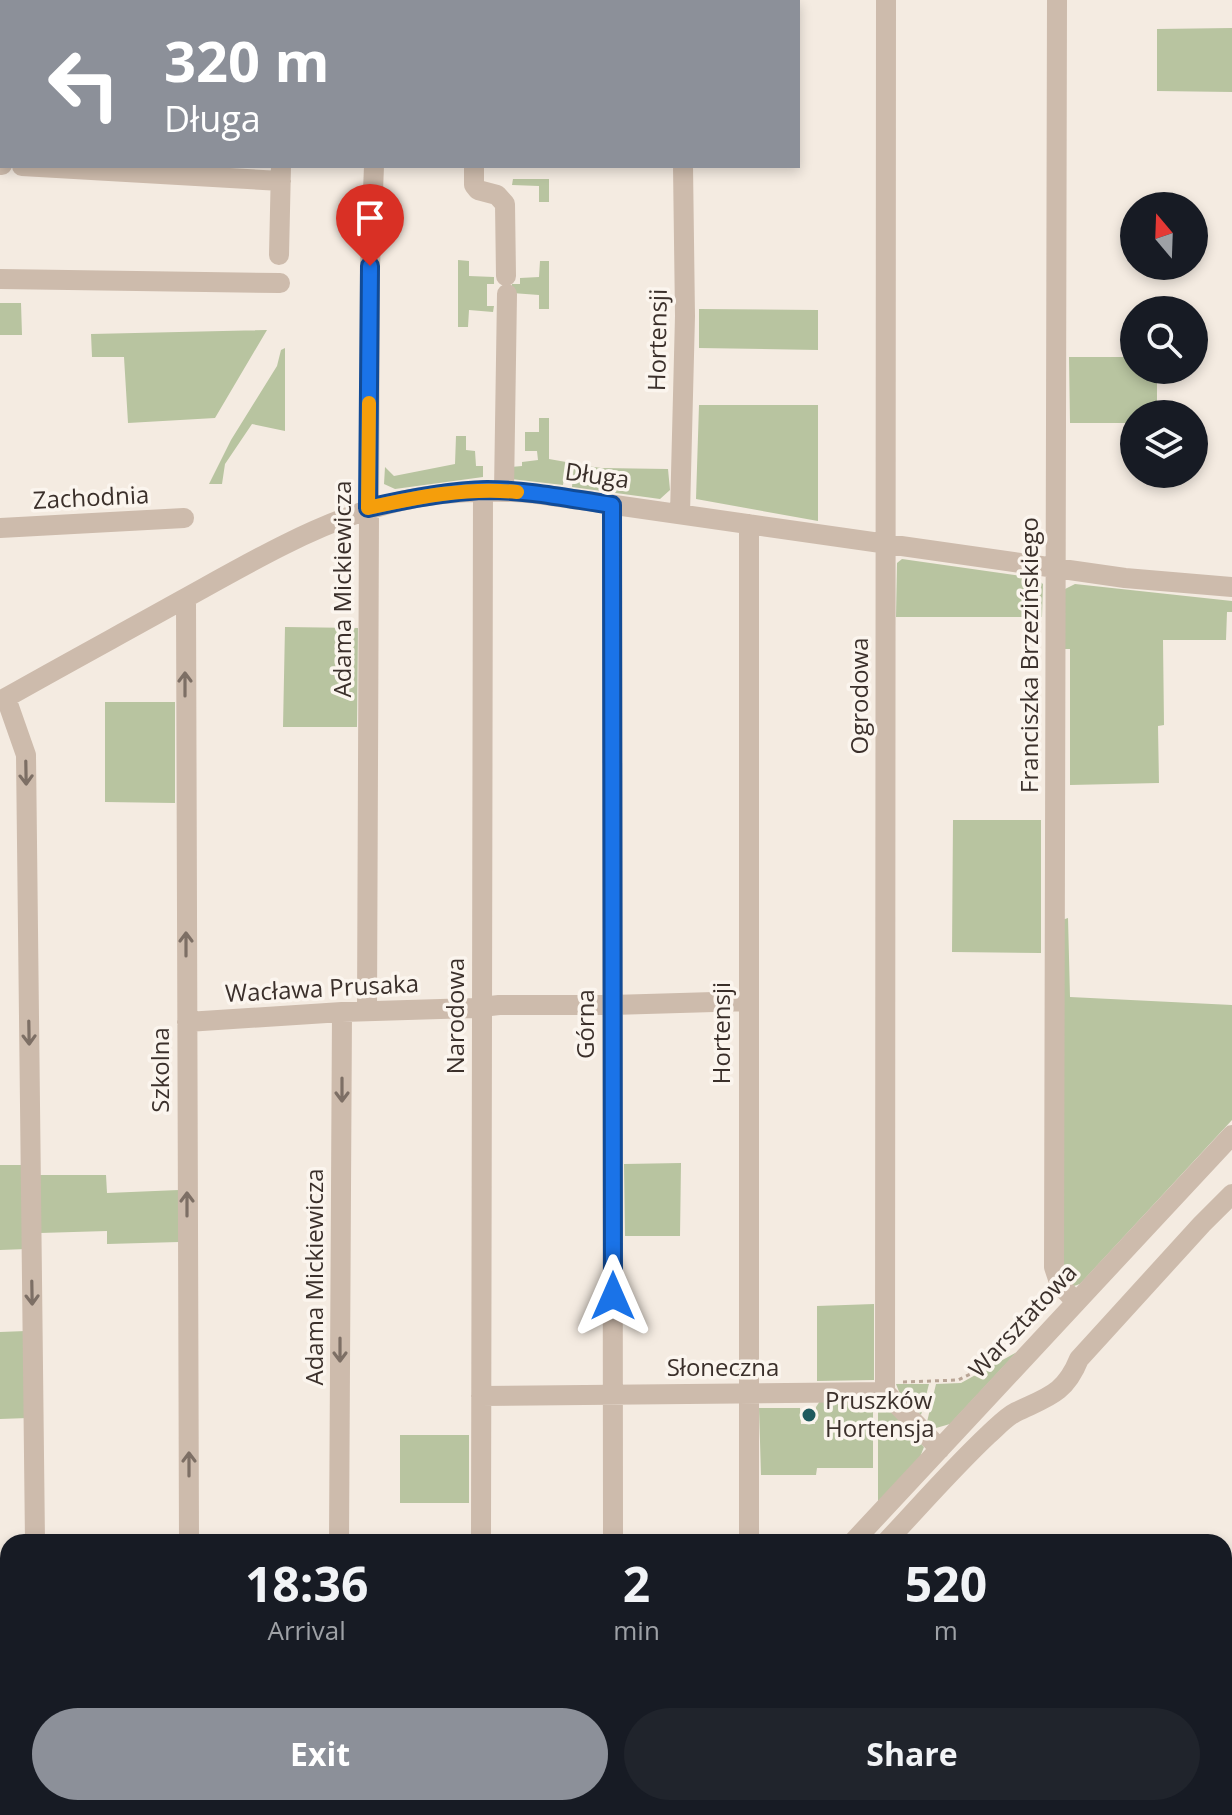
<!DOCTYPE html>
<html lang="en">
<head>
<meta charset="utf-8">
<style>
  body { margin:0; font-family:"Open Sans",sans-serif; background:#20242c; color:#f1f3f6; height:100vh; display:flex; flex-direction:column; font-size:30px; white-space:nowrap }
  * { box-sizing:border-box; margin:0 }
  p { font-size:26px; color:#9ea1a6 }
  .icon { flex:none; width:44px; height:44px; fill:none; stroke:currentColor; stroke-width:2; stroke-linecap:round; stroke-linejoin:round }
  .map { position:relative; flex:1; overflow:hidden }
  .side { position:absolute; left:0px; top:1534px; width:1232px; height:282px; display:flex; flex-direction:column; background:#171b24; border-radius:24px 24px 0 0; box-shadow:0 4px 12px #0003 }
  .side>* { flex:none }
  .banner { position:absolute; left:0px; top:0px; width:800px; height:168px; box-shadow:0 4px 12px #0003; background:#8c9099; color:#fff; overflow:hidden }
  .needle { width:52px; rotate:341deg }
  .buttons { position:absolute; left:1120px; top:192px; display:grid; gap:16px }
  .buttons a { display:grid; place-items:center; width:88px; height:88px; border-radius:50%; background:#171b24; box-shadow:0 4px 12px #0003; font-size:40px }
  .pin { position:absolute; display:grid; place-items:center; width:68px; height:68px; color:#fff; margin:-82px -34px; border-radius:50% 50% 50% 0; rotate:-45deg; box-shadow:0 0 8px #0007 }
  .pin .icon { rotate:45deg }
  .me { position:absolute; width:88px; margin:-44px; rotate:0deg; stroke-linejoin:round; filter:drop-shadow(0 0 6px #0008) }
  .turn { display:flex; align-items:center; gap:28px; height:168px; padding:0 32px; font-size:36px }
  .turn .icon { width:104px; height:104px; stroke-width:2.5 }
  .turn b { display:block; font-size:56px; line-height:68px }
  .eta { display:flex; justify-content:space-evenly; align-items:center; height:136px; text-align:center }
  .eta b { font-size:48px; font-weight:700; line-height:56px }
  .action { display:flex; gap:16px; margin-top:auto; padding:16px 32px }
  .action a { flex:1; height:92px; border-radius:48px; background:#8c9099; color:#fff; font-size:32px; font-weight:700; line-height:92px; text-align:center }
  .action a+a { background:#20242c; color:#f1f3f6 }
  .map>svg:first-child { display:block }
</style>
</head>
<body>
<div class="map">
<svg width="1232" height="1815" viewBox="0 0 1232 1815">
  <rect width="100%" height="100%" fill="#f4ebe1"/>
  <path fill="#b8c4a0" d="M1232,28v64l-75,-1v-62z
    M513,179h36v23h-10v-16l-27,-1z
    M458,260l11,1v15l25,1v7h-7v22h7l-1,6 -24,-2 -1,17h-10z
    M540,261h9v48h-10v-14l-27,-2v-9h8v-6l19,-1z
    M0,303h21l1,32h-22z
    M699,309l119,1v40l-119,-2z
    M267,330l-52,88 -87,5 -4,-66h-32l-1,-23z
    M285,348v83l-33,-7 -27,40 -3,20h-13l22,-44 46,-74 4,-16z
    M1069,357h65v13h23v44h-23v9h-64z
    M699,405h119v116l-122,-22z
    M539,418h10v41l17,3 -3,23 -52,-6v-12l11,-1v-4l16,-2 -1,-9h-12v-19h14z
    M456,436h10v14l9,1 1,15h7v11l-88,12 -11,-5 1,-17 9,9 61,-12z
    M574,464l27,4 67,1 2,21 -10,9 -88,-12z
    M902,559l134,19 7,6 -1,33h-146l1,-54z
    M1075,584l157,17v11h-5l-1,28h-63l1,85 -6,1 1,57 -89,2v-136h-7v-59z
    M285,627l73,1 -1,99h-74z
    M105,702h70v101l-70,-1z
    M953,820h88v133l-89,-1z
    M1068,918l2,79 162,8v115l-152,164 -6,2 -12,-11v-355z
    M681,1163l-1,73h-55l-1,-72z
    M0,1165h26l1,84 -27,1z
    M40,1175h66l1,18 72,-3v52l-72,2v-13l-67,2z
    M874,1304v76l-57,1v-75z
    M26,1331l2,87 -28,1v-87z
    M1017,1352l-67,72 -14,4 -9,-6 9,-38 25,-1z
    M896,1384h33l-8,31 -21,-21z
    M878,1400l5,2 41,45 -4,10 -42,45z
    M820,1401h53v67h-56l-1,7h-55l-2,-67h41l1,16h14l1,-17z
    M400,1435h69v68h-69z
    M1232,1707v64l-8,11v-30l2,-3 -2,-2v-32z"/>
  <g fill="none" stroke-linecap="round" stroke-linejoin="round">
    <path stroke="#b9a596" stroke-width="3" stroke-dasharray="4 4" stroke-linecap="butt" d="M903,1382l55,-2 37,-18"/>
    <path stroke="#cdbbac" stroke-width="20" d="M681,0v2
      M1057,0l-3,1267 6,18 16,17
      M282,2v-2
      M374,2v-2
      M0,165h2
      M22,166l259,15
      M474,166v19l4,5 19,5 8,9 1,72
      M279,255l2,-89
      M0,279l280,4
      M504,491l3,-197
      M612,505l1,1037
      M680,514l5,-198 -2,-150
      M0,528l184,-10
      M186,599l3,943
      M6,698l20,57 9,787
      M0,701c60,-34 121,-67 182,-101 123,-68 208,-121 356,-106l587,84 107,9
      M367,1011l3,-745 4,-100
      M187,1022l155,-10 131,-4 26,-3h113l136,-4
      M885,1392l1,-1392
      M885,1392l55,57
      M481,1396l404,-4
      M339,1542l3,-530
      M481,1542l2,-1052
      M749,1542v-1018
      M853,1542l379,-407
      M886,1542c33,-35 66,-73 102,-107 8,-7 18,-18 28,-23 31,-15 49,-18 63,-53l123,-135 30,-30
      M1224,1798l8,-10
      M36,1808v7
      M189,1808v7
      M1051,1808l8,7
      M338,1815v-7
      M481,1815v-7
      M598,1815l7,-7
      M1210,1815l5,-7"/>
  </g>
  <defs><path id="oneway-shaft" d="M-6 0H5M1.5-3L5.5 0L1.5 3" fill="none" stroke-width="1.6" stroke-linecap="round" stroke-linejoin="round" transform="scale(2)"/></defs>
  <g stroke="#7d6f65">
    <use href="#oneway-shaft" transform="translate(185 684) rotate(-90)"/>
    <use href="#oneway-shaft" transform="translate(26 773) rotate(89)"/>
    <use href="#oneway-shaft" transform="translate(186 944) rotate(-90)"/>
    <use href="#oneway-shaft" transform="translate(29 1033) rotate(89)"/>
    <use href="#oneway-shaft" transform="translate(342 1090) rotate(90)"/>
    <use href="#oneway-shaft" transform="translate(187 1204) rotate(-90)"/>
    <use href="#oneway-shaft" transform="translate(32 1293) rotate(89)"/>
    <use href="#oneway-shaft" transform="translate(340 1350) rotate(90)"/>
    <use href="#oneway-shaft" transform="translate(189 1464) rotate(-90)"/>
  </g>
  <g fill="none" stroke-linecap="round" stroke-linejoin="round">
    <defs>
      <path id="route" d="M370,266l-2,242c39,-9 79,-17 119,-18 42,0 83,9 125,15l1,791"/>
    </defs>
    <use href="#route" stroke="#114b97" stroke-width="20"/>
    <use href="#route" stroke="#1a73e8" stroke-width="14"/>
    <path stroke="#f59e0b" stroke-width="14" d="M369,403l-1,105c49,-11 99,-21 149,-16"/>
  </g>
  <circle fill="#1f5a5e" stroke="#fbf5ee" stroke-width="3" cx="809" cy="1415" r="8"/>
  <g text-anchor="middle" stroke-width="7" stroke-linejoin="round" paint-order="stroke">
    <g font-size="24" fill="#3b302b" stroke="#fbf5ee">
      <text transform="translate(658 340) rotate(-89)" y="8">Hortensji</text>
      <text transform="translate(597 476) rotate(8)" y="8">Długa</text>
      <text transform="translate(91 498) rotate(-3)" y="8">Zachodnia</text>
      <text transform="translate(343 589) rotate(-90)" y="8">Adama Mickiewicza</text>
      <text transform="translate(1030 655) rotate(-90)" y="8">Franciszka Brzezińskiego</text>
      <text transform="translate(860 696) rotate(-90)" y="8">Ogrodowa</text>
      <text transform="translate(322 989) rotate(-3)" y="8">Wacława Prusaka</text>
      <text transform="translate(456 1016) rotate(-90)" y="8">Narodowa</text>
      <text transform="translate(586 1024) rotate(-90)" y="8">Górna</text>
      <text transform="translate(722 1033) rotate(-90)" y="8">Hortensji</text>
      <text transform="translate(161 1070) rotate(-90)" y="8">Szkolna</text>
      <text transform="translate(315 1277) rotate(-90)" y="8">Adama Mickiewicza</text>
      <text transform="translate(1023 1321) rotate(-47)" y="8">Warsztatowa</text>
      <text x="723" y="1376">Słoneczna</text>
    </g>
    <g font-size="24" fill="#3b302b" stroke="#fbf5ee" text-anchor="start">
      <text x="825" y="1409">Pruszków<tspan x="825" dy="28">Hortensja</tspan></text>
    </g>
  </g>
</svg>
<div class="buttons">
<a><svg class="needle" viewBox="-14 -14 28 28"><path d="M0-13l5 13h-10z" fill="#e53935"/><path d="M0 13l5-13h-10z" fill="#9ea1a6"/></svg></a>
<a><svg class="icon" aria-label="search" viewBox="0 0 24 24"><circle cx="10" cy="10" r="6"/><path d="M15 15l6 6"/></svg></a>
<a><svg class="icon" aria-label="layers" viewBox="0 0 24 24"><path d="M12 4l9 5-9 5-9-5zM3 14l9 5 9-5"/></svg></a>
</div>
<div class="pin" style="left:370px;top:266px;background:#d93025"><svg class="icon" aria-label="arrive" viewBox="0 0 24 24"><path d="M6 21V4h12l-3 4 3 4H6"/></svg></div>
<svg class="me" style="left:613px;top:1296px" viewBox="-20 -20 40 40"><path d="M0-17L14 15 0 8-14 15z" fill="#1a73e8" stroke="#fff" stroke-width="4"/></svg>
<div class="banner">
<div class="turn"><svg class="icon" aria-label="left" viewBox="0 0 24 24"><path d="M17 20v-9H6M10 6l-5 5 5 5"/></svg><div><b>320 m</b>Długa</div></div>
</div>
<section class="side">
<div class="eta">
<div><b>18:36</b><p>Arrival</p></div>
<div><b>2</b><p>min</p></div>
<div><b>520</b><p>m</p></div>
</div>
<div class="action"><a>Exit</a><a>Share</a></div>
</section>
</div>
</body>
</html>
